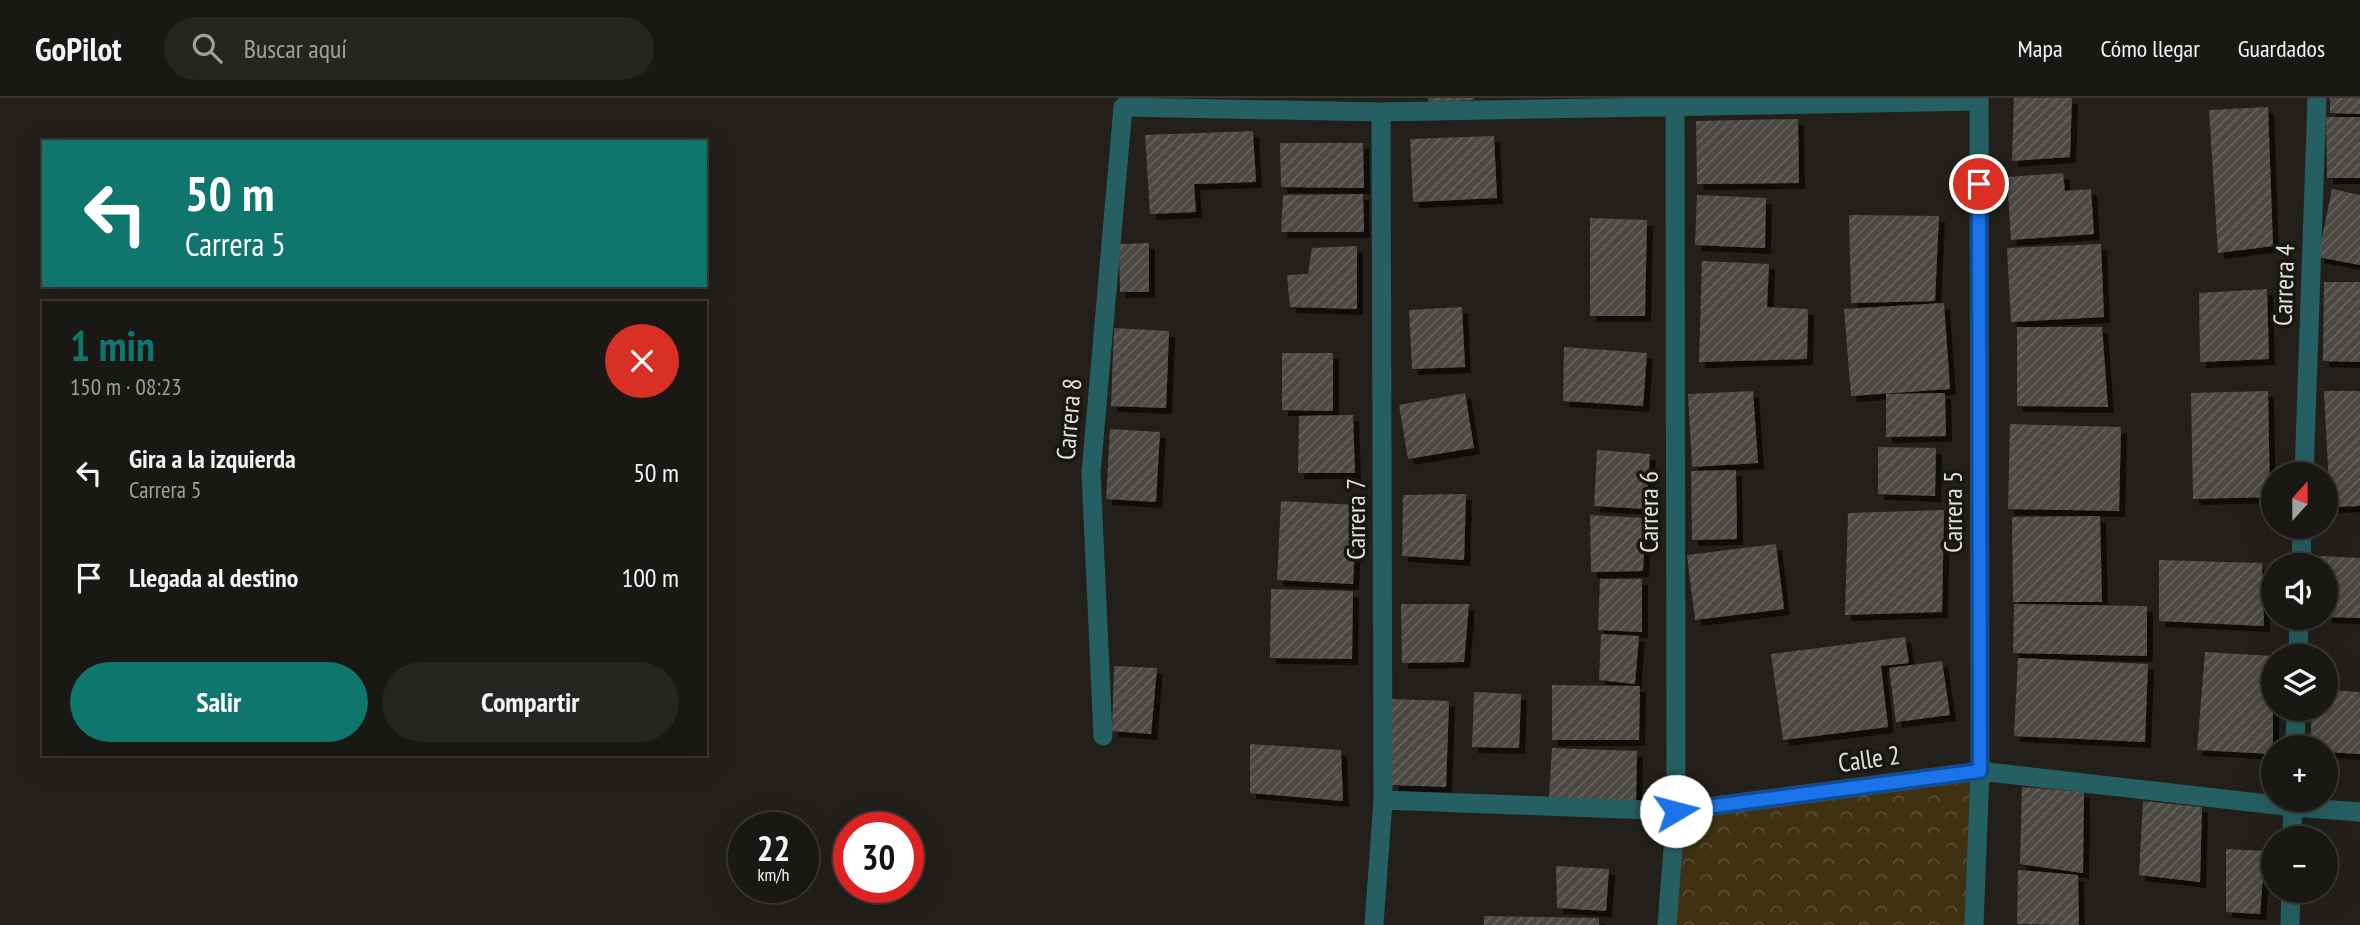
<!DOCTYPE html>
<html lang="es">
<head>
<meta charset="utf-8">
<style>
  body { margin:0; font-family:"PT Sans Narrow",sans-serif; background:#272522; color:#f1f3f6; height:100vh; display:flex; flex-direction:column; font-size:26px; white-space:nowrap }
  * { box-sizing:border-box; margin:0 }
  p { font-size:23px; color:#9fa0a0 }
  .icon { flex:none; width:38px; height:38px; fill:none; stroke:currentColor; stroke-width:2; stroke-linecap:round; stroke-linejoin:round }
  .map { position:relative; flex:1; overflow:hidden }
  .details { position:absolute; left:42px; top:203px; width:665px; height:455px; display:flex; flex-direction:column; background:#1a1815; border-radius:0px; box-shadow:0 7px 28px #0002,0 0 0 2px #383734 }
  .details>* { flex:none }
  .guide { position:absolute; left:42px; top:42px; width:665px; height:147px; border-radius:0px; box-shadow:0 7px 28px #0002,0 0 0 2px #383734; background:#0f766e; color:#fff; overflow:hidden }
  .needle { width:46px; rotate:21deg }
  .tools { position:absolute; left:2261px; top:364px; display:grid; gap:14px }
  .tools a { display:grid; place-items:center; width:77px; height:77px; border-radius:50%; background:#1a1815; box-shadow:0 7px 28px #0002,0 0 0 2px #383734; font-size:35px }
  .speed { position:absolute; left:728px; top:714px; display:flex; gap:14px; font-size:35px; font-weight:700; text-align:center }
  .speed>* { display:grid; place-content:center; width:91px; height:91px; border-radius:50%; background:#1a1815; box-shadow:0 7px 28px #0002,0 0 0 2px #383734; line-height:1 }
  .speed small { font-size:18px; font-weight:400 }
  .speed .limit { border:10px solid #d22; background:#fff; color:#111 }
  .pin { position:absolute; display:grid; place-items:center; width:60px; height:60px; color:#fff; margin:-30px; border:4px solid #fff; border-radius:50%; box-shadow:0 2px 7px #0007 }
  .me { position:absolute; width:77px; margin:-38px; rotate:82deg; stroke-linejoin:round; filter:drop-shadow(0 0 5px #0008) }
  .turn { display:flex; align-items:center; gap:24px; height:147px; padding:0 28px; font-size:32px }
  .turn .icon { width:91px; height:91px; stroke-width:2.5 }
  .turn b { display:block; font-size:49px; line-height:60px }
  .round { display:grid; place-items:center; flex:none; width:74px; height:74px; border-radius:37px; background:#272522 }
  .head { display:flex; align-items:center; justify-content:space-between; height:119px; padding:0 28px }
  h1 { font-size:42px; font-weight:800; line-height:52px; color:#0f766e }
  .action { display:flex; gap:14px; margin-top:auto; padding:14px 28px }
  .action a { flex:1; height:80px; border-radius:42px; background:#0f766e; color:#fff; font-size:28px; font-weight:800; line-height:80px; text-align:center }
  .action a+a { background:#272522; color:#f1f3f6 }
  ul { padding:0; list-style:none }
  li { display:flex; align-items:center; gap:21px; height:105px; padding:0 28px }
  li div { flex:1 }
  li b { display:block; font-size:26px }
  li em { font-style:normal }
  header { display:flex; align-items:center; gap:42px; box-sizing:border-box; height:98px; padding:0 35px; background:#1a1815; border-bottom:2px solid #383734 }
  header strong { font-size:33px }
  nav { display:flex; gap:38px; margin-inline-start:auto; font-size:24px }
  .search { width:490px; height:63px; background:#272522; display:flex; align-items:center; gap:18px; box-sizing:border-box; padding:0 24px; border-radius:38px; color:#9fa0a0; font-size:26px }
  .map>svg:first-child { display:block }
</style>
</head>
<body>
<header>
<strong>GoPilot</strong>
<div class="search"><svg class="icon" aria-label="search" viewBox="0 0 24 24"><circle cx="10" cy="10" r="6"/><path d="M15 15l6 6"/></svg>Buscar aquí</div>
<nav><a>Mapa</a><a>Cómo llegar</a><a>Guardados</a></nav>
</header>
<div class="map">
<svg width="2360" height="827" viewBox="0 0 2360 827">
  <defs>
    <pattern id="forest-crowns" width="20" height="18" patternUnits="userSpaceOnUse" patternTransform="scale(1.75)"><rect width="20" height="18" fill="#3f3111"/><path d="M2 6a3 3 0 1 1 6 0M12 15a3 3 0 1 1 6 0" fill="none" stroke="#5a4f33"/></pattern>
    <pattern id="building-hatch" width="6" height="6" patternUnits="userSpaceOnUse" patternTransform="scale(1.75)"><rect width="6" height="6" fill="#4c4943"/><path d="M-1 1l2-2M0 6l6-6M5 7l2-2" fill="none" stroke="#66635e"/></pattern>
    <filter id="shadow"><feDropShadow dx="6" dy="6" stdDeviation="0" flood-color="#0009"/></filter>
  </defs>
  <rect width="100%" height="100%" fill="#23201c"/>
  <path fill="url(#forest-crowns)" d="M1980,673l-6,154h-307l9,-114z"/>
  <path fill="url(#building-hatch)" filter="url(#shadow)" d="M1428,0h46v2l-46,2z
    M2014,0h58l-2,59 -58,4z
    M2330,0h30v16l-30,-1z
    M2268,9l5,139 -55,7 -9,-143z
    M2326,19h34v61h-33z
    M1798,21l1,64 -102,1 -1,-63z
    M1253,33l3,51 -62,2 2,28 -46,2 -5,-79z
    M1494,38l3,62 -84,4 -3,-63z
    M1280,45h83l1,45 -83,-1z
    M2063,75l2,18 26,-2 3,45 -83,6 -4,-63z
    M2332,91l28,6v70l-42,-8z
    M1363,96l1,38h-83l2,-37z
    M1697,97l69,3 -1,50 -70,-3z
    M1849,117l90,1 -4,85 -84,2z
    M1590,120l57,2 -2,96h-55z
    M1149,145v49h-29l-1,-48z
    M2101,146l3,73 -93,5 -4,-74z
    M1357,148v63l-67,-2 -3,-32 21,-1 4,-26z
    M1702,163l67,3 -2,43 41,2 -1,50 -108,3z
    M2324,184h36v80l-37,-1z
    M2267,191l2,70 -69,3 -1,-69z
    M1944,205l6,86 -99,7 -7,-87z
    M1462,209l3,60 -53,2 -3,-59z
    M2017,229h85l6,80 -91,-1z
    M1114,230l55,3 -3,77 -55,-2z
    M1564,249l83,6 -4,53 -80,-5z
    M1282,255h51v58l-51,-1z
    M1753,293l5,72 -66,4 -4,-73z
    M2268,293l2,106 -77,2 -2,-106z
    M2324,293h36v115l-30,1z
    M1465,295l9,55 -66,11 -9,-54z
    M1945,295l1,43 -60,1v-43z
    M1353,317l2,58h-57l1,-57z
    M2010,326l111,3 -2,84 -111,-2z
    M1110,331l50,3 -4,70 -50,-3z
    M1878,349l58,1 -1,48 -57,-2z
    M1597,352l53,4 -4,55 -52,-3z
    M1736,372l1,69 -45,1 -1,-69z
    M1466,396l-2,66 -62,-4 1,-61z
    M1281,403l76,4 -4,79 -76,-4z
    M1944,412l-2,102 -97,3 3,-102z
    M1590,417l56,3 -3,53 -52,1z
    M2100,418l2,86h-89l-1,-85z
    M1776,446l8,65 -89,11 -8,-65z
    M2320,458l40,2v60l-34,-1v-52h-6z
    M2159,462l103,3 2,63 -105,-5z
    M1600,481h42v53l-44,-2z
    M1271,491l82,2 -1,68 -82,-1z
    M1401,506h68l-5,58 -62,1z
    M2014,506l133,2v50l-134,-3z
    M1601,536l38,2 -4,48 -36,-4z
    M1905,539l4,26 -28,3 7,61 -105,13 -12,-86z
    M2205,554l68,4v98l-76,-4z
    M2018,560l130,6 -3,78 -131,-6z
    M1942,563l8,54 -54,7 -7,-54z
    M1114,568l43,2 -6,66 -39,-3z
    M1552,587l88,1 -1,54h-87z
    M2326,592l34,2v62l-34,-2v-5h-16l2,-38h14z
    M1474,594l47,2 -2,54 -47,-1z
    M1392,601l57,2 -3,86 -54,-2z
    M1250,646l91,6 2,51 -93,-8z
    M1552,650l85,3 -1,51 -87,-3z
    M2022,689l62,5 -1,81 -63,-9z
    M2143,703l59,6 -2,75 -61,-7z
    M2226,751l39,2 -5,63 -34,-2z
    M1556,768l53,3 -3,42 -49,-3z
    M2018,772l60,5 1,50 -62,-1z
    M1484,818l115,2v7h-115z"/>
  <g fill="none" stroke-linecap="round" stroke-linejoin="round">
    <path stroke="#265f61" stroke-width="19" d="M2304,376l13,-376
      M2301,467l1,-38
      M2298,558l1,-38
      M1103,638l-12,-263 32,-366 258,5 598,-11
      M2295,649l1,-38
      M1383,702l293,11 304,-40 313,36 67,5
      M2292,740l1,-38
      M1374,827l9,-125 -2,-688
      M1667,827l9,-114 -1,-713
      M1974,827l6,-154 -1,-673
      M2290,827l1,-34"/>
  </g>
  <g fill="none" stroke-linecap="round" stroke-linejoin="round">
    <defs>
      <path id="route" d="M1676,713l304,-40 -1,-587"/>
    </defs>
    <use href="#route" stroke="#114b97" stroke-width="18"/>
    <use href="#route" stroke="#1a73e8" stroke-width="12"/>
  </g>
  <g text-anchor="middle" stroke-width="7" stroke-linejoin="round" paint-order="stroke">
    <g font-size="26" fill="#e2e1de" stroke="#191712">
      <text transform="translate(2284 187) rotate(-88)" y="9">Carrera 4</text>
      <text transform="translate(1069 321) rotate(-85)" y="9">Carrera 8</text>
      <text transform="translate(1649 414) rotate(-90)" y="9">Carrera 6</text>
      <text transform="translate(1953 414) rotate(-90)" y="9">Carrera 5</text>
      <text transform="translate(1356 421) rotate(-90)" y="9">Carrera 7</text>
      <text transform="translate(1869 661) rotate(-8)" y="9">Calle 2</text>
    </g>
  </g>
</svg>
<div class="tools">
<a><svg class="needle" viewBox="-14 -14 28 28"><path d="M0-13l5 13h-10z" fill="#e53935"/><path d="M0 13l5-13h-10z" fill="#9fa0a0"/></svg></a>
<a><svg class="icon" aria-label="sound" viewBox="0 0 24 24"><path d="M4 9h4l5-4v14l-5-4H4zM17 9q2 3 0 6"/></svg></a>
<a><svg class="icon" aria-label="layers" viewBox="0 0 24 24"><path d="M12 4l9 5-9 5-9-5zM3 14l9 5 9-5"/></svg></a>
<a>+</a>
<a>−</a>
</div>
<div class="speed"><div>22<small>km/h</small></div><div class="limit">30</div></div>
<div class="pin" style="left:1979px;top:86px;background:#d93025"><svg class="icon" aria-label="arrive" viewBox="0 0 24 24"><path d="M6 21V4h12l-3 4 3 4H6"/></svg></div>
<svg class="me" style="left:1676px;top:713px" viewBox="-20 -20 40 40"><circle r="19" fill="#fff"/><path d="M0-13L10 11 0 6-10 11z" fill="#1a73e8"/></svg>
<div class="guide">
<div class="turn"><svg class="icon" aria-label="left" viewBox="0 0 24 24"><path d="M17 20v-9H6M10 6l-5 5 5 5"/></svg><div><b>50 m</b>Carrera 5</div></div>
</div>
<section class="details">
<div class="head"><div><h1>1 min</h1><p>150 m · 08:23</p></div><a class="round" style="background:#d93025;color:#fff"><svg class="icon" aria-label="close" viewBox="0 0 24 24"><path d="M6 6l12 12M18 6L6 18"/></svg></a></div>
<ul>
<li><svg class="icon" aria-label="left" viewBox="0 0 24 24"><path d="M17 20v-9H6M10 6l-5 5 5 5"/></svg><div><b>Gira a la izquierda</b><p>Carrera 5</p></div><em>50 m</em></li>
<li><svg class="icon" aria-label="arrive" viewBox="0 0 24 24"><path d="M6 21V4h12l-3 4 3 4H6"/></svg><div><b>Llegada al destino</b></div><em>100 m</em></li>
</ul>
<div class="action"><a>Salir</a><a>Compartir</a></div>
</section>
</div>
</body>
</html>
